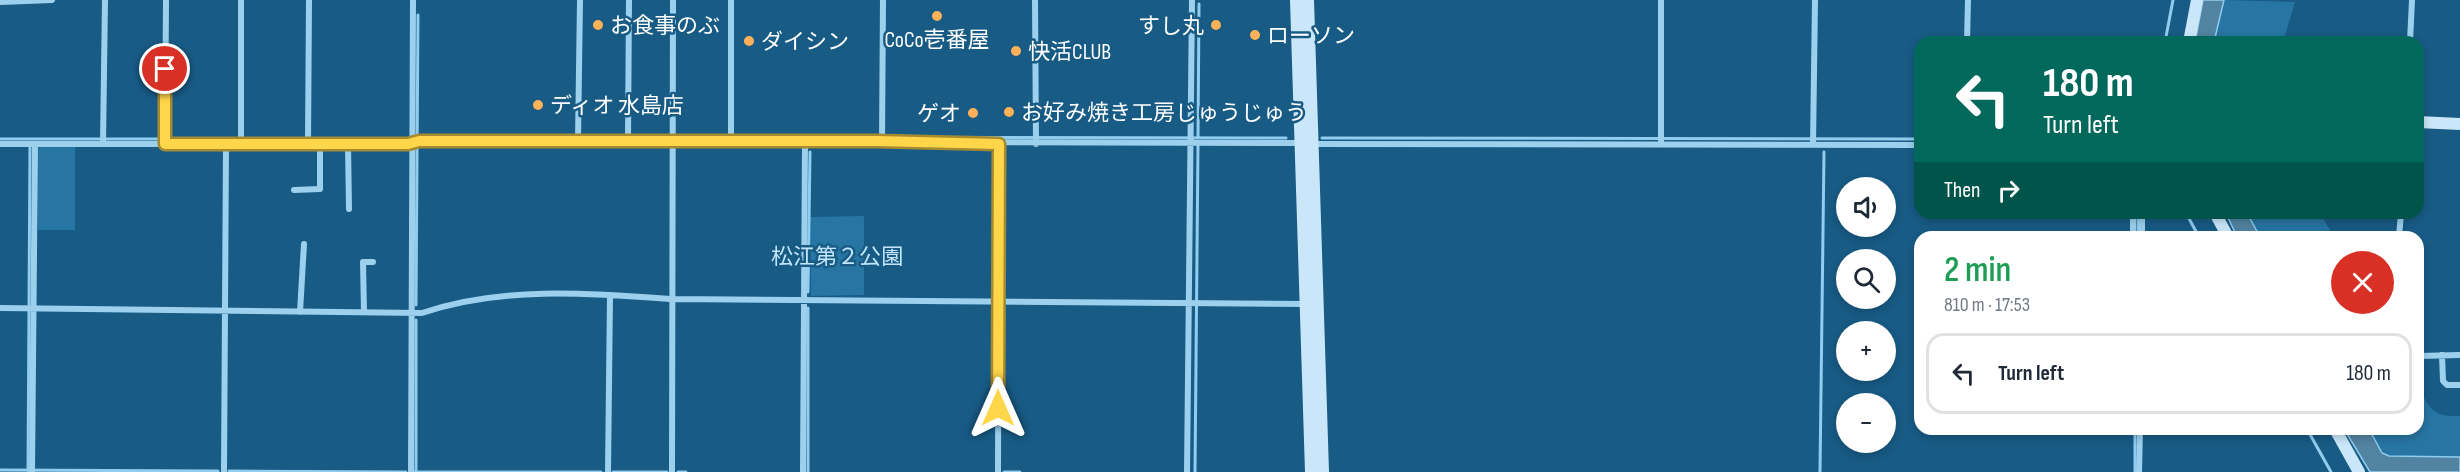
<!DOCTYPE html>
<html lang="en">
<head>
<meta charset="utf-8">
<style>
  body { margin:0; font-family:"Sofia Sans Condensed","Noto Sans JP",sans-serif; background:#f2f2f3; color:#1f2937; height:100vh; display:flex; flex-direction:column; font-size:22px; white-space:nowrap }
  * { box-sizing:border-box; margin:0 }
  p { font-size:20px; color:#747a83 }
  .icon { flex:none; width:33px; height:33px; fill:none; stroke:currentColor; stroke-width:2; stroke-linecap:round; stroke-linejoin:round }
  .map { position:relative; flex:1; overflow:hidden }
  .sheet { position:absolute; left:1914px; top:231px; width:510px; height:204px; display:flex; flex-direction:column; background:#fff; border-radius:18px; box-shadow:0 3px 9px #0003 }
  .sheet>* { flex:none }
  .top-card { position:absolute; left:1914px; top:36px; width:510px; height:183px; border-radius:18px; box-shadow:0 3px 9px #0003; background:#00695c; color:#fff; overflow:hidden }
  .tools { position:absolute; left:1836px; top:177px; display:grid; gap:12px }
  .tools a { display:grid; place-items:center; width:60px; height:60px; border-radius:50%; background:#fff; box-shadow:0 3px 9px #0003; font-size:30px }
  .pin { position:absolute; display:grid; place-items:center; width:51px; height:51px; color:#fff; margin:-26px; border:3px solid #fff; border-radius:50%; box-shadow:0 2px 6px #0007 }
  .me { position:absolute; width:66px; margin:-33px; rotate:0deg; stroke-linejoin:round; filter:drop-shadow(0 0 4px #0008) }
  .turn { display:flex; align-items:center; gap:21px; height:126px; padding:0 30px; font-size:27px }
  .turn .icon { width:78px; height:78px; stroke-width:2.5 }
  .turn b { display:block; font-size:42px; line-height:51px }
  .then { display:flex; align-items:center; height:57px; padding:0 30px; background:#0003; gap:12px; font-size:22px }
  .round { display:grid; place-items:center; flex:none; width:63px; height:63px; border-radius:32px; background:#f2f2f3 }
  .summary { display:flex; align-items:center; justify-content:space-between; height:102px; padding:0 30px }
  h1 { font-size:36px; font-weight:600; line-height:45px; color:#1e9e55 }
  ul { padding:0; list-style:none }
  li { display:flex; align-items:center; gap:18px; height:81px; margin:0 12px 9px; padding:0 18px; border:3px solid #e0e1e3; border-radius:18px }
  li div { flex:1 }
  li b { display:block; font-size:22px }
  li em { font-style:normal }
  .map>svg:first-child { display:block }
</style>
</head>
<body>
<div class="map">
<svg width="2460" height="472" viewBox="0 0 2460 472">
  <rect width="100%" height="100%" fill="#185b85"/>
  <path fill="#2775a2" d="M2224,0l71,2 -12,40h-69z
    M75,146v84h-37l-1,-80 3,-3z
    M2247,213h73l14,24h-74z
    M864,216v79l-53,1 -1,-79z
    M2418,387c13,23 15,30 42,29v41l-71,-1 -7,-3 -13,-24h49z"/>
  <path fill="#5283a1" stroke="#90cdef" stroke-width="1.5" d="M2203,0h21l-10,42h-19z
    M2226,213h21l13,24h-23z
    M2344,429h25l13,24 7,3 71,1v15h-90z"/>
  <g fill="none" stroke-linecap="round" stroke-linejoin="round">
    <path stroke="#90cdef" stroke-width="3" d="M2165,42l8,-42
      M685,137l601,1
      M1198,137l1,-133
      M1322,138l598,1
      M0,139h407l16,-3 240,1
      M2186,213l13,24
      M2138,237v-24
      M808,292l2,-140
      M416,305l2,-290
      M2307,429l24,43
      M0,470l218,1
      M229,471l177,1
      M28,472l2,-328
      M413,472h188
      M416,472v-152
      M613,472h54
      M678,472h8
      M808,472v-164
      M1004,472h16
      M1195,472l3,-328
      M1820,472l4,-320
      M2135,472v-43"/>
    <path stroke="#9dd0ed" stroke-width="6" d="M241,0v144
      M1035,0l1,144
      M1661,0v144
      M0,2l52,-2
      M1967,42l1,-42
      M2410,42l2,-42
      M578,141l2,-141
      M628,141l1,-141
      M731,141v-141
      M882,142l1,-142
      M0,144h408l11,-3 882,2
      M103,144l2,-144
      M165,144l1,-144
      M308,144l1,-144
      M348,144l1,65
      M1312,144l608,1
      M1813,145l2,-145
      M294,190l26,-1v-45
      M2130,237l3,-3v-21
      M2142,237v-24
      M2399,237l2,-24
      M0,308l422,5c79,-27 167,-20 249,-14l637,5
      M300,312l4,-68
      M364,312l-1,-50h10
      M2442,355l1,26 4,4h13
      M2418,356l42,-1
      M32,472l3,-328
      M224,472l2,-328
      M411,472l2,-472
      M608,472l2,-177
      M672,472l1,-472
      M803,472l2,-331
      M998,472l1,-328
      M1187,472l5,-472
      M2139,472l1,-43"/>
    <path stroke="#cae7f9" stroke-width="12" d="M1296,0l15,472
      M1308,0l15,472
      M2189,42l8,-42
      M2418,122l42,2
      M2215,213l13,24
      M2335,429l24,43"/>
  </g>
  <g fill="none" stroke-linecap="round" stroke-linejoin="round">
    <defs>
      <path id="route" d="M165,69v75h243l11,-3h458l122,3 -1,264"/>
    </defs>
    <use href="#route" stroke="#a68a30" stroke-width="15"/>
    <use href="#route" stroke="#ffd54a" stroke-width="10"/>
  </g>
  <g fill="#ffb159" stroke="#185b85" stroke-width="2">
    <circle cx="937" cy="16" r="6"/>
    <circle cx="598" cy="25" r="6"/>
    <circle cx="1216" cy="25" r="6"/>
    <circle cx="1255" cy="35" r="6"/>
    <circle cx="749" cy="41" r="6"/>
    <circle cx="1016" cy="51" r="6"/>
    <circle cx="538" cy="105" r="6"/>
    <circle cx="1009" cy="112" r="6"/>
    <circle cx="973" cy="113" r="6"/>
  </g>
  <g text-anchor="middle" stroke-width="5" stroke-linejoin="round" paint-order="stroke">
    <g font-size="22" fill="#fff" stroke="#185b85" text-anchor="start">
      <text x="610" y="33">お食事のぶ</text>
      <text x="1204" y="33" text-anchor="end">すし丸</text>
      <text x="1267" y="43">ローソン</text>
      <text x="937" y="47" text-anchor="middle">CoCo壱番屋</text>
      <text x="761" y="49">ダイシン</text>
      <text x="1028" y="59">快活CLUB</text>
      <text x="550" y="113">ディオ 水島店</text>
      <text x="1021" y="120">お好み焼き工房じゅうじゅう</text>
      <text x="961" y="121" text-anchor="end">ゲオ</text>
    </g>
    <g font-size="22" fill="#c3e5f9" stroke="#185b85">
      <text x="837" y="264">松江第２公園</text>
    </g>
  </g>
</svg>
<div class="tools">
<a><svg class="icon" aria-label="sound" viewBox="0 0 24 24"><path d="M4 9h4l5-4v14l-5-4H4zM17 9q2 3 0 6"/></svg></a>
<a><svg class="icon" aria-label="search" viewBox="0 0 24 24"><circle cx="10" cy="10" r="6"/><path d="M15 15l6 6"/></svg></a>
<a>+</a>
<a>−</a>
</div>
<div class="pin" style="left:165px;top:69px;background:#d93025"><svg class="icon" aria-label="arrive" viewBox="0 0 24 24"><path d="M6 21V4h12l-3 4 3 4H6"/></svg></div>
<svg class="me" style="left:998px;top:408px" viewBox="-20 -20 40 40"><path d="M0-17L14 15 0 8-14 15z" fill="#ffd54a" stroke="#fff" stroke-width="4"/></svg>
<div class="top-card">
<div class="turn"><svg class="icon" aria-label="left" viewBox="0 0 24 24"><path d="M17 20v-9H6M10 6l-5 5 5 5"/></svg><div><b>180 m</b>Turn left</div></div>
<div class="then">Then<svg class="icon" aria-label="right" viewBox="0 0 24 24"><path d="M7 20v-9h11M14 6l5 5-5 5"/></svg></div>
</div>
<section class="sheet">
<div class="summary"><div><h1>2 min</h1><p>810 m · 17:53</p></div><a class="round" style="background:#d93025;color:#fff"><svg class="icon" aria-label="close" viewBox="0 0 24 24"><path d="M6 6l12 12M18 6L6 18"/></svg></a></div>
<ul>
<li><svg class="icon" aria-label="left" viewBox="0 0 24 24"><path d="M17 20v-9H6M10 6l-5 5 5 5"/></svg><div><b>Turn left</b></div><em>180 m</em></li>
</ul>
</section>
</div>
</body>
</html>
